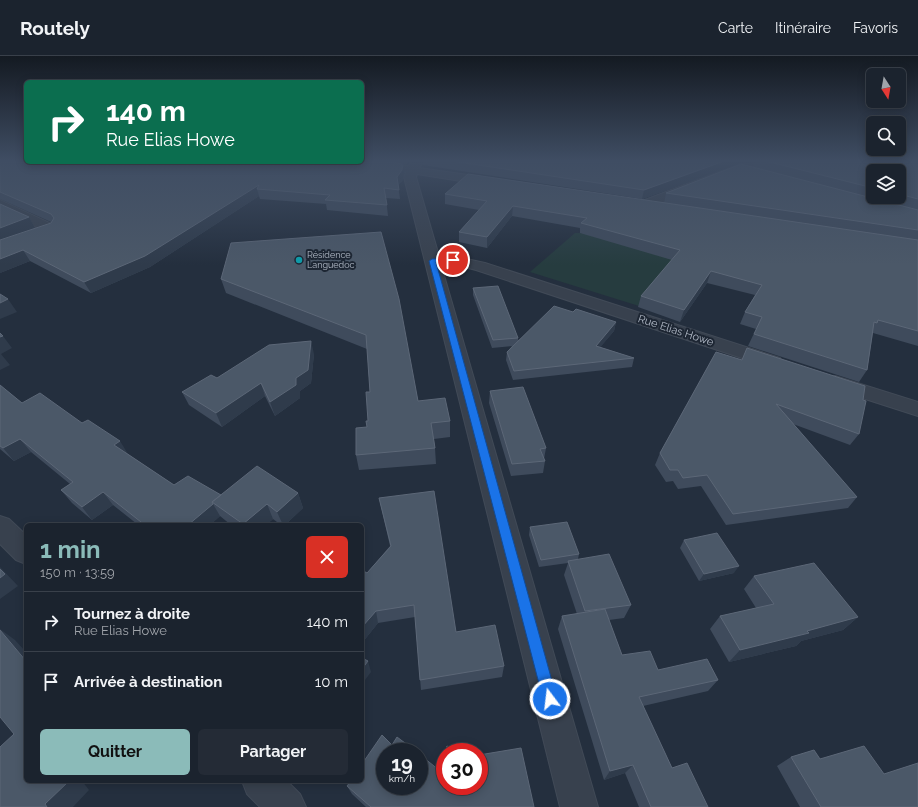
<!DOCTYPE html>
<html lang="fr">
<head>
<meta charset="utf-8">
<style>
  body { margin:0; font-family:Raleway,sans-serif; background:#242b36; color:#f1f3f6; height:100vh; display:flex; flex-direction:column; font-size:15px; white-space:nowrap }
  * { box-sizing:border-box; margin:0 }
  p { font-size:13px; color:#a0a4aa }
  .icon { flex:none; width:22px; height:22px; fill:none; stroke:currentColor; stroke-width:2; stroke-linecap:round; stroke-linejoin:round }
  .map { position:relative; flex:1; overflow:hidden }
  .drawer { position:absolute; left:24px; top:467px; width:340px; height:260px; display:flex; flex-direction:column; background:#1b232e; border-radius:6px; box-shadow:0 2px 10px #0003,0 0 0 1px #39404a }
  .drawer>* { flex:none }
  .guide { position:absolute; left:24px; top:24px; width:340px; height:84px; border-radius:6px; box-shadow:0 2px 10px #0003,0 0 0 1px #39404a; background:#0b6e4f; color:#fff; overflow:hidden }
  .needle { width:26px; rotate:169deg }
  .controls { position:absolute; left:866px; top:12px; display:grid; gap:8px }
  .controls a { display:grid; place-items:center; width:40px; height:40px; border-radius:6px; background:#1b232e; box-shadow:0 2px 10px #0003,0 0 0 1px #39404a; font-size:20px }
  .speed { position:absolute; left:376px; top:687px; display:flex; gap:8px; font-size:20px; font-weight:700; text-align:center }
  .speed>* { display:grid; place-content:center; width:52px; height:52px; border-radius:50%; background:#1b232e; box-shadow:0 2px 10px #0003,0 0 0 1px #39404a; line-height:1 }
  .speed small { font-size:10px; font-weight:400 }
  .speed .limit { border:6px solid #d22; background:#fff; color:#111 }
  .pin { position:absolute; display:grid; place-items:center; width:34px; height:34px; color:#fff; margin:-17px; border:2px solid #fff; border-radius:50%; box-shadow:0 1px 4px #0007 }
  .me { position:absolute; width:44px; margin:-22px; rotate:345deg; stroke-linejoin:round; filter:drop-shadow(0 0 3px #0008) }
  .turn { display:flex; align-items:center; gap:14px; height:84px; padding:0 16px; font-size:18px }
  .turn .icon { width:52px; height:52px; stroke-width:2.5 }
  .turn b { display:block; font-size:28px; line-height:34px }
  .round { display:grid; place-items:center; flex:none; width:42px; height:42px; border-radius:6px; background:#242b36 }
  .overview { display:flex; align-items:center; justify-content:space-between; height:68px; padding:0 16px }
  h1 { font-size:24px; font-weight:700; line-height:30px; color:#8bbbb9 }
  .action { display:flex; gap:8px; margin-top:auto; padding:8px 16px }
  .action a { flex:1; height:46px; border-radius:6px; background:#8bbbb9; color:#111; font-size:16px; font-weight:700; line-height:46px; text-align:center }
  .action a+a { background:#242b36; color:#f1f3f6 }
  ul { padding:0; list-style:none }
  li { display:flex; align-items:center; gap:12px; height:60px; padding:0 16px; border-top:1px solid #39404a }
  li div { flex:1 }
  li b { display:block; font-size:15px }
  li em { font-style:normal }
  header { display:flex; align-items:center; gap:24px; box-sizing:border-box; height:56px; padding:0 20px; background:#1b232e; border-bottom:1px solid #39404a }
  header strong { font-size:19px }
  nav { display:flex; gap:22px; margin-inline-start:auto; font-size:14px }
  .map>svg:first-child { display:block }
</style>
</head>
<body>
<header>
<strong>Routely</strong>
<nav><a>Carte</a><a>Itinéraire</a><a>Favoris</a></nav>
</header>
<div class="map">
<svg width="918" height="751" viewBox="0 0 918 751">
  <rect width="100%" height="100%" fill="#242f3e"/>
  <path fill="#263c3f" d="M575,177h5l115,9 -56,64 -109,-34z"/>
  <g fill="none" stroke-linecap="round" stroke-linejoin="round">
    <defs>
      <path id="minor" d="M362,104l46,6 6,-6h11l-6,8 77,11 2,3 -2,3 -4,1 -75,-12 -1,3 23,79h14l32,7 295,95 3,4 -3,4 -7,2 -7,-2 -290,-96 -23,-6 -12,1 157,542h-38l-156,-630 2,-5 -47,-7 -5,-3h8z
        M750,104h14l-1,2 -116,47 -5,1 -6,-4 1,-3z
        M0,144l56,26 2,3 -2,3h-10l-46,-23z
        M835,320l83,26v14l-90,-29 -3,-5 3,-5z
        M0,460l9,3 17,16v29l-10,-4 -16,-16z
        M242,725h45l13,13 6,13h-46l-13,-13z"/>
    </defs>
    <use href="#minor" stroke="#414a57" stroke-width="2"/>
    <use href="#minor" fill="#38414e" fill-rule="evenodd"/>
  </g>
  <path fill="#3f4b5c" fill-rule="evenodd" d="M0,104h413l-6,4 -7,-1 4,10 -1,7 -5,5 2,14 -14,-1 2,18 -61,-6 -1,-6 -66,-5 -1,-3 -109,71 -59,26 -61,-32 -30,12 29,-56 6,11 16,-5v-1l-51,-23z
    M423,104h326l-107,39 -219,-34z
    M753,104h165v186l-45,-13 -6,37 -8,12 -111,-36 8,-17 -16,-5 5,-12 10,-17 -48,-12 -27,39 -42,-15 3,-11 31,-36 -92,-27v-5l-68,-12 -25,32 -28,-6v-10l20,-22 -34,-6v-10l219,9 2,-10 87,-26 2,-6zM873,115h26v26h-26z
    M381,176l37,169 32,20v16l-16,2 1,9 1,16 -77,6 -3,-15 11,-28 1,-6 2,-29 -3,-43 -141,-56 -5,-14z
    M473,232l45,50v2l55,-28 43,10 -2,9 -14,16 34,11 -2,9 -119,13 -7,-20 1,-8 5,-6 -20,2 -19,-53z
    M716,296l143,82 -9,11 -57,-21 64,73 -9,11 -122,17 -25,-39 -23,3 -5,-8 -7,1 -11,-17 5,-12z
    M314,298l-3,29 -11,8v7l-25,18 -10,-20 -43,31 -33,-22 -7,-13 35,-14z
    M0,329l22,18 60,20 92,62 47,10 77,-2 5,15 -18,17h-4l-8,-6 -7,6h-35l-11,-9 -10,9h-74l1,-1 -24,-19 -21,15 -20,-17 -11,-13 9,-6 -39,-32 -17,9 -14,-12z
    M490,335l56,57 -2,11 1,2 -2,12 -32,3 -22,-73z
    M379,442l77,134 48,34 -2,11 -81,13 -6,-73 -37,6 -16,20 5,-70 23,-27 -8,-35z
    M530,471l49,27 -1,5 53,46 -7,13 -15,2 13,35 36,15 60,10 -10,11 -65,15 29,62 36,39h-69l-14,-34 -21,7 -46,-151 4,-13 15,-2 -13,-39 4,-12 -29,4 -10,-32z
    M684,484l50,33 -35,8 -19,-33z
    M754,520l104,41 -15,13 -42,11 -5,5 -67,16 -19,-33 10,-13 36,-8 -12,-19z
    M392,689l47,25 95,37h-168l-14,-13 -5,-8z
    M791,701l29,2 64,15 34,33h-118l-23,-41z"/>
  <path fill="#2f3b4b" d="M407,104h6l-6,4z
    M727,104h22l-107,39 2,-9z
    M403,108l1,9 -1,7 -6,6v-9z
    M259,129l-2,4 2,7 -109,71 -59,26 -7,-11z
    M513,150l-1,10 -25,32v-11z
    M29,161l6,11 -35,13v-13z
    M23,194l7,11 -30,12v-14z
    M711,215l-4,12 -27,39 4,-12z
    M8,243l9,13 -17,7v-16z
    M616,266l-2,9 -20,24 2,-9z
    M3,280l9,12 -11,6 9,11 -10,5v-33z
    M311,285l3,13 -3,29 -11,8v7l-25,18 -5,-14 26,-24z
    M261,327l4,13 -43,31 -6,-14z
    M20,383l11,13 -17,9 -11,-13z
    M120,385l8,13 -14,-9z
    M103,436l10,13 -21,15 -10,-13z
    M298,437l5,15 -18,17h-2l-6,-13z
    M213,448l7,12 -10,9h-22z
    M267,448l6,15 -7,6h-23v-1z
    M739,510l-5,7 -35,8 5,-7z
    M0,511l18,19 -18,13z
    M376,555l2,12 -16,20v-16z
    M858,561l-15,13 -42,11 -5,5 -67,16 11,-12 67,-19z
    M0,573l15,11 11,12v9l-26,-31z
    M368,605l3,11 -9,12v-15z
    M633,709l-8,8 -21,7 6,-9z
    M69,725h13l7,9 -16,17h-26l-2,-3z"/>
  <path fill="#4b5868" stroke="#5c6777" d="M0,104h26v2h336v-2h12l29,4 -1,6 -5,7 2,13 -15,-2 3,17 -62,-5 5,-5 -73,-6 2,-4 -114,71 -61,26 -61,-32 -23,9v-19l51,-17 3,-5 -3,-4 -51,-22z
    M445,104h282l-83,30z
    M762,104h156v39l-19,-5v-23h-26v17z
    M741,108l177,46v20l-252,-37z
    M468,118l450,66v91l-40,-11 -1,3 -3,-1 -7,48 -113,-36 8,-17 -17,-5 17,-27 -51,-14 -27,39 -43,-14 39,-46 -99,-27 6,-5 -74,-12 -26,31 -28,-5 28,-31 -42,-7z
    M0,148l29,13 -29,11z
    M381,176l18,67 19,102 27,-3 5,23 -19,2 4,25 -79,7v-27l11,-1 -1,-6h2l-2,-29h4l-4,-57 -145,-56 10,-36z
    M498,230l20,52 -25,2 -20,-52z
    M0,238l8,5 -8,4z
    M554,250l19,6 3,-3 40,13 -20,24 38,12 -120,13 -7,-19z
    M0,277l3,3 -3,1z
    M311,285l-3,29 -12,8v7l-26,17 -9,-19 -45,30 -34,-21 29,-17 6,3 52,-33z
    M747,292l118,38 -2,14 3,1 -7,33 -83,-30 81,93 -124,17 -26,-39 -24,3 -5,-8h-8l-10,-17 56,-101 26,8z
    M0,329l22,18 18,-10 42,30 6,-3 32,21 -6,4 60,40 14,-9 33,19 -9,7 1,2 -25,21h-52l5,-3 -38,-30 -21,15 -21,-17 12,-8 -53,-43 -17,9 -3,-2z
    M523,331l23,61 -6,1 5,12 -33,3 -22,-73z
    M257,410l41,27 -21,19 -10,-8 -24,20 -31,-22z
    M434,435l22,141 39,-7 9,41 -84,14 -6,-75 -38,6 -14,16v-57l5,3 24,-27 -12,-48z
    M567,466l12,32 -38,6 -11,-33z
    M717,477l22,33 -35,8 -20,-34z
    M609,498l22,51 -46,6 -17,-50z
    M814,507l44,54 -51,14 2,2 -69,17 -20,-34 54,-12 -20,-28z
    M0,513l5,5 -5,4z
    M605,553l17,46 28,-4 8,19 49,-11 11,21 -79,17 33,71 15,-5 21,44h-57l-18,-42 -23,6 -48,-155z
    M0,574l26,31v63l-1,1 1,1v55h43l-24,23 2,3h-47v-60l14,-13 -14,-17z
    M362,602l6,3 -6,8z
    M382,679l10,10 5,-8 20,15h-32v34h34v-32l20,16 8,-24 13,6h-15v34h34v-31l42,-7 13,59h-163l-24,-21 4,-5h11v-17z
    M864,690l20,28 34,-11v44h-97l-30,-50 23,-7 6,9z"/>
  <linearGradient id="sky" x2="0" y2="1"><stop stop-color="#141a22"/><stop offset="0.5" stop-color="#3f4d63"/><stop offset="1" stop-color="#3f4d63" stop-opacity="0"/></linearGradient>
  <rect width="918" height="209" fill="url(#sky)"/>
  <path fill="#1a73e8" stroke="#114b97" d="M453,202l3,2 -1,2h-19l121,437 -2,5 -5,2 -5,-2 -2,-5 -114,-438 3,-2z"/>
  <circle fill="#0f9aa8" stroke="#1d2633" stroke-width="1.5" cx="299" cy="204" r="4"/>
  <g text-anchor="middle" stroke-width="4" stroke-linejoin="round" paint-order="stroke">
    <g font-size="9" fill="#b4bcc9" stroke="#1d2633" text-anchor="start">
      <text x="307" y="202">Résidence<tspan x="307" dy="10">Languedoc</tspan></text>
    </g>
    <g font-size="11" fill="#b4bcc9" stroke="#1d2633">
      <text transform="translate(676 274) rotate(18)" y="4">Rue Elias Howe</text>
    </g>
  </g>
</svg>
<div class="controls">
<a><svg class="needle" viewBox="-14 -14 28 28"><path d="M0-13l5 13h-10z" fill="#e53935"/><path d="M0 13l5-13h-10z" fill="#a0a4aa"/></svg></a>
<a><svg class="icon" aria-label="search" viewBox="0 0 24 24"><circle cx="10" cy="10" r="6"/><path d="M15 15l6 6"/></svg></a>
<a><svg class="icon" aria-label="layers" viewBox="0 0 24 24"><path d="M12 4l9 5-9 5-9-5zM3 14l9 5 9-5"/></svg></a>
</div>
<div class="speed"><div>19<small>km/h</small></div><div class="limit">30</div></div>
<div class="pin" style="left:453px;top:204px;background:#d93025"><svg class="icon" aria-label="arrive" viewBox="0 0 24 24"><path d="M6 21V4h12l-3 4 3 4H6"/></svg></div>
<svg class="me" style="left:550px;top:643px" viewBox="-20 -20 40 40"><circle r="17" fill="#1a73e8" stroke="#fff" stroke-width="3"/><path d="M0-11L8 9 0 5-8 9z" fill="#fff"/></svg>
<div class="guide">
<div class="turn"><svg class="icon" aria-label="right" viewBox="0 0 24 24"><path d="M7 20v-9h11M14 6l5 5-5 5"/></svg><div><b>140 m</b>Rue Elias Howe</div></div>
</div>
<section class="drawer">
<div class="overview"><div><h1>1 min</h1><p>150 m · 13:59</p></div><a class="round" style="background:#d93025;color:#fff"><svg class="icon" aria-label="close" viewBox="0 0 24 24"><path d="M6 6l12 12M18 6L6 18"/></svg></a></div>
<ul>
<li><svg class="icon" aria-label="right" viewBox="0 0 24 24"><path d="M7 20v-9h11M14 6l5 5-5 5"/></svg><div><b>Tournez à droite</b><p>Rue Elias Howe</p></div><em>140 m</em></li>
<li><svg class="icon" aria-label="arrive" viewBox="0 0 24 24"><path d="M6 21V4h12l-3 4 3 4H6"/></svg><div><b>Arrivée à destination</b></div><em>10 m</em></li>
</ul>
<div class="action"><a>Quitter</a><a>Partager</a></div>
</section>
</div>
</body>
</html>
